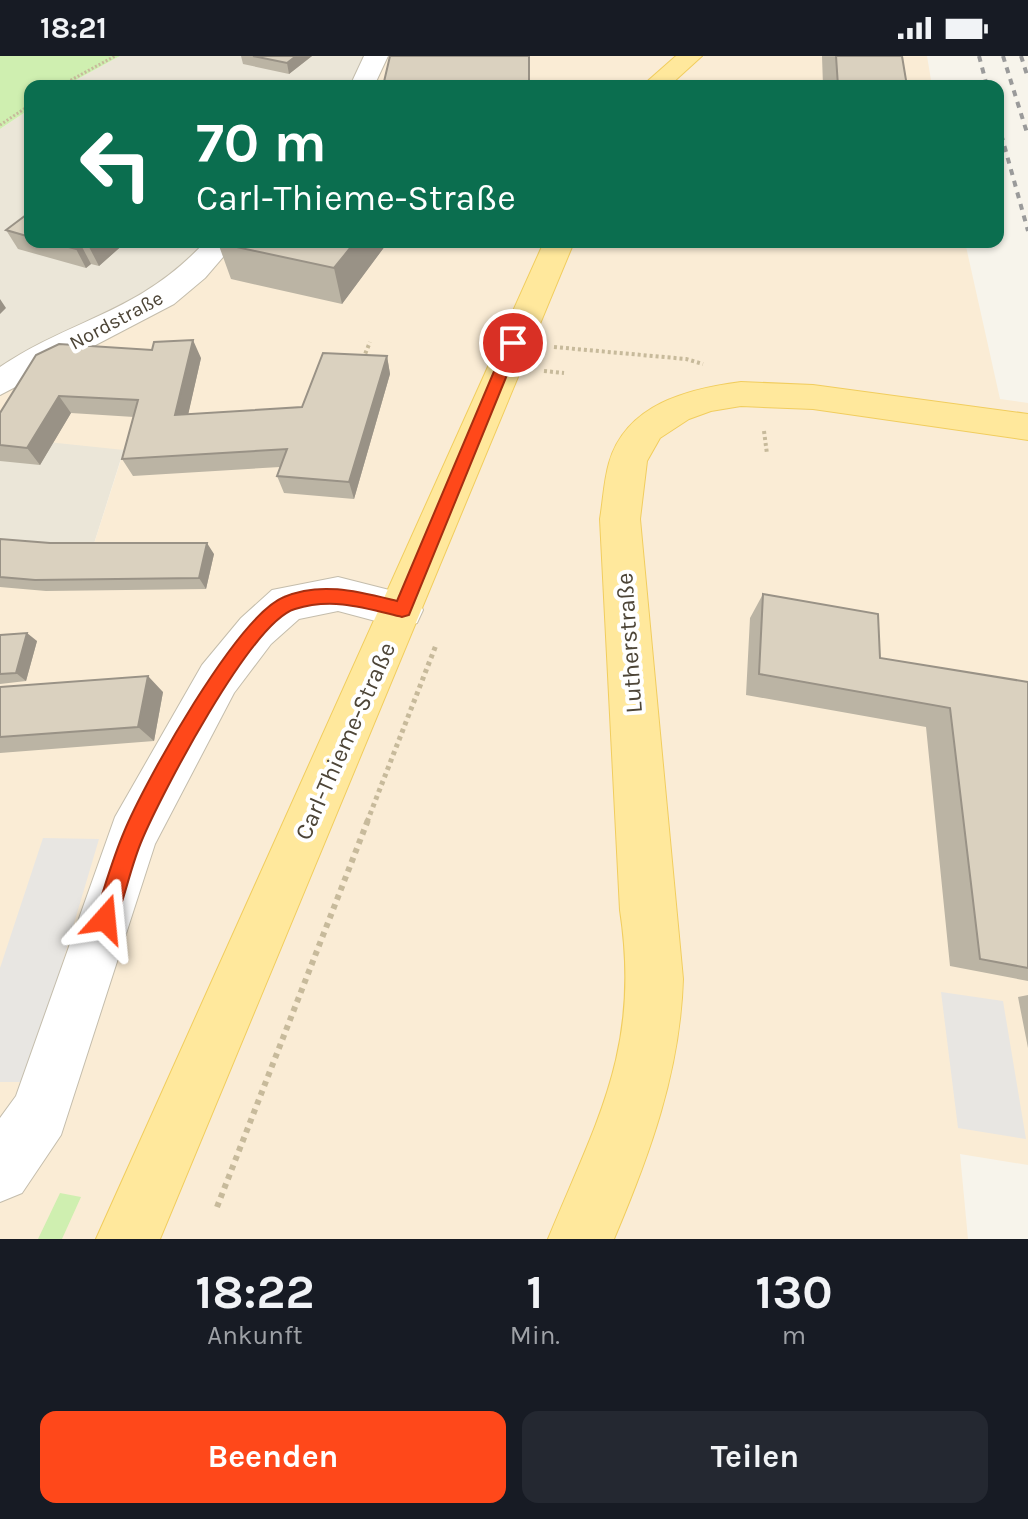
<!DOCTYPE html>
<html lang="de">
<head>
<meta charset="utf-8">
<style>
  body { margin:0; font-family:Karla,sans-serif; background:#242831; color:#f1f3f6; height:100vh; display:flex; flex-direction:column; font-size:30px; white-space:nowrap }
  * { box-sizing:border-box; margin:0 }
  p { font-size:26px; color:#9ea1a6 }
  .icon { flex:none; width:44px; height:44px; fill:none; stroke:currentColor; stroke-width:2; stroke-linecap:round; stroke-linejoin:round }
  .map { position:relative; height:1183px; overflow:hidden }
  .sheet { display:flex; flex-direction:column; background:#171b24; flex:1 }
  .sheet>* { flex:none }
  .top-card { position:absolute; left:24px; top:24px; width:980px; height:168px; border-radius:16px; box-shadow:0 2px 6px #0004; background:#0b6e4f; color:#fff; overflow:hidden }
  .pin { position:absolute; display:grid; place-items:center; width:68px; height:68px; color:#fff; margin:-34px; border:4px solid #fff; border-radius:50%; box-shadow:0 2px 8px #0007 }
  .me { position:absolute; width:88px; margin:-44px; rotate:18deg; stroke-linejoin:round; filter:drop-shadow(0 0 6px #0008) }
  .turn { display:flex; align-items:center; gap:28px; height:168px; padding:0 40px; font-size:36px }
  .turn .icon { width:104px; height:104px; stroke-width:2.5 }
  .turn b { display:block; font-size:56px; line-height:68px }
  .eta { display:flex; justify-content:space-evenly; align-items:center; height:136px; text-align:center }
  .eta b { font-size:48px; font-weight:700; line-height:56px }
  .primary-button { display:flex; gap:16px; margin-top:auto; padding:16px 40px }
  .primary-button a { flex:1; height:92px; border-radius:16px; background:#ff481a; color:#fff; font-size:32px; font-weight:700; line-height:92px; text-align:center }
  .primary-button a+a { background:#242831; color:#f1f3f6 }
  .status { display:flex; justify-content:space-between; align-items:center; height:56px; padding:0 40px; background:#171b24; direction:ltr }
  .status svg { height:22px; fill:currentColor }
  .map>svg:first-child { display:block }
</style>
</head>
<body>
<div class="status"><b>18:21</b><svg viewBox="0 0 49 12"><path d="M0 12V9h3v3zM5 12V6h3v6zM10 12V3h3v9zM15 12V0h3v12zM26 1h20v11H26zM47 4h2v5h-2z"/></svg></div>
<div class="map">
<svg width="1028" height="1183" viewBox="0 0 1028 1183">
  <rect width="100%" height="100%" fill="#f7f4eb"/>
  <path fill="#ebe6d8" d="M120,0h246l-16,30h-285z
    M30,53v133h179l-43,43 -166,86v-242z
    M0,381l124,12 -32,101 -92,-9z"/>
  <path fill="#faecd5" d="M383,0h544l5,30h-563z
    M228,186h737l35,157 28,4v762l-68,-11 8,85h-968v-698l92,9 32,-100 -124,-13v-43z"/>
  <path fill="#cfefb0" d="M0,0h120l-55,30h-35v23l-30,20z
    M60,1137l21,4 -19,42h-24z"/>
  <path fill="#e8e6e2" d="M43,782l56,1 -72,243h-27v-114z
    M941,936l62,9 23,138 -68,-11z"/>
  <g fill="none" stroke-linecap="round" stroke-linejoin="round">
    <defs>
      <path id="minor" d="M364,0h24l-14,30h-24z
        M205,186h31l-31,36 -31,26 -174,91v-28c75,-50 138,-53 205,-125z
        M338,521l79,20 6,13 -6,13 -15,5 -64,-17 -39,8 -28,25 -37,49 -79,151 -94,291 -39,58 -22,9v-84l16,-22 99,-279 87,-152 39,-47 31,-28z"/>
      <path id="major" d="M676,0h26l-33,30h-27z
        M544,186h30l-414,997h-64z
        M741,326l72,3 215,29v26l-215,-31 -72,-3 -30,5 -22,8 -29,19 -13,23 -7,58 43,460c-3,93 -33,175 -69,260h-66c50,-121 93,-192 72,-329l-20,-391c3,-18 4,-39 9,-56 17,-59 79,-74 132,-81z"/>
    </defs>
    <use href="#minor" stroke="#c4bdac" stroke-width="2"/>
    <use href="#major" stroke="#f1cd5e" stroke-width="2"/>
    <path stroke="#c7ba9b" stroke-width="3" stroke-dasharray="2 2" stroke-linecap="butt" d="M60,30l55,-30
      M0,69l30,-20"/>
    <path stroke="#c7ba9b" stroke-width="4" stroke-dasharray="3 3" stroke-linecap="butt" d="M554,291l132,12 17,5
      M363,303l7,-17
      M544,315l20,2
      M764,375l3,23"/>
    <path stroke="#c7ba9b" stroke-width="5" stroke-dasharray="4 4" stroke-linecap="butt" d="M367,766l69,-177"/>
    <path stroke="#c7ba9b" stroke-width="6" stroke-dasharray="5 5" stroke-linecap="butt" d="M217,1151l151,-387"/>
    <use href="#minor" fill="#fff" fill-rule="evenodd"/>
    <use href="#major" fill="#ffe89c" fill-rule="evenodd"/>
    <path stroke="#9a9a9a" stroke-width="4" stroke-dasharray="6 6" stroke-linecap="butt" d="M979,0l8,30
      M1003,0l25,80
      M1021,0l7,22
      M998,67l30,108"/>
  </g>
  <path fill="#bbb4a4" d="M241,0h71l-23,18 -46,-10z
    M822,0h80l5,30h-84z
    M30,156v30h96l-27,24 -8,-2 -5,4 -68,-19 -12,-19z
    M388,186l-46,62 -111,-25 -13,-36z
    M36,299l165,3 -13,56 114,-7 85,-51 3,18 -36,125 -70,-6 -7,-17 3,-9 -147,9 -11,-17 12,-42 -63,-4 -31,52 -40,-4v-48z
    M0,483l50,4 164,11 -8,35 -160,2 -46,-4z
    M763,538l117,64 148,24v299l-78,-15 -24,-239 -180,-32 4,-77z
    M0,579l37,6 -11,40 -26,3z
    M0,631l163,5 -9,49 -154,12z
    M1028,939v53l-10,-51z"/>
  <path fill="#999286" d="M296,0h16l-23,18 -2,-11z
    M95,186h31l-27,24 -10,-19z
    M355,186h33l-46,62 -8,-36z
    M81,189l10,19 -5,4 -10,-19z
    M0,243l6,9 -6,6z
    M193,284l8,18 -17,75 -9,-18z
    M387,300l3,18 -36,125 -5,-17z
    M59,340l12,17 -31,52 -13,-17z
    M207,487l7,11 -8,35 -7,-11z
    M27,577l10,8 -11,40 -10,-8z
    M148,620l15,16 -9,49 -16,-14z"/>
  <path fill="#dad1bf" stroke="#999286" stroke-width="2" d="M253,0h43l-9,7z
    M390,0h139v30h-146z
    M836,0h66l5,30h-69z
    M203,25l29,5h-36z
    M30,156v25l-24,-7z
    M49,186h46l-6,5 -8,-2 -5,4z
    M219,186h136l-21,26 -116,-25z
    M193,284l-18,75 127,-8 21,-54 64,3 -38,126 -72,-6 10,-27 -165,10 16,-59 -79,-4 -32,52 -27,-3v-32l36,-58 23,-11 93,6 2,-8z
    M0,483l50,4h157l-8,35 -164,2 -35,-3z
    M763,538l115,20 2,44 148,24v286l-48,-9 -30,-251 -191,-34z
    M27,577l-11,40 -16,1v-39z
    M148,620l-10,51 -138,10v-50z"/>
  <path fill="#ff481a" stroke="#a62f11" stroke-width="2" d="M513,283l7,4 -111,272 -7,2c-37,-9 -69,-20 -107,-8 -44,13 -134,186 -153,231 -12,28 -17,59 -29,87l-8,3 -8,-3 -3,-8c10,-29 18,-59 30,-87 20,-49 113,-216 160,-235 37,-16 76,-5 113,4l109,-258z"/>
  <g text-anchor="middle" stroke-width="8" stroke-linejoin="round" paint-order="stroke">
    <g font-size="20" fill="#4d4537" stroke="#fff">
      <text transform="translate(116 264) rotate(-28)" y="7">Nordstraße</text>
    </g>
    <g font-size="24" fill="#4d4537" stroke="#fff">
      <text transform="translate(629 587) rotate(-94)" y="8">Lutherstraße</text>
      <text transform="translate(345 685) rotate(-66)" y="8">Carl-Thieme-Straße</text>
    </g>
  </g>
</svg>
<div class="pin" style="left:513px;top:287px;background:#d93025"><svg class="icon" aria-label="arrive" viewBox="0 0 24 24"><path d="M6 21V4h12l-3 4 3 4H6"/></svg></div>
<svg class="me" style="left:105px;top:863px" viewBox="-20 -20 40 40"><path d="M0-17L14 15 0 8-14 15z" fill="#ff481a" stroke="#fff" stroke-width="4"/></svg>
<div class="top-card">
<div class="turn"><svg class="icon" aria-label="left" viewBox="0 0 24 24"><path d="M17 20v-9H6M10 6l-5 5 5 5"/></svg><div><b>70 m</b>Carl-Thieme-Straße</div></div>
</div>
</div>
<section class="sheet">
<div class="eta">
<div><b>18:22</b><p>Ankunft</p></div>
<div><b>1</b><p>Min.</p></div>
<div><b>130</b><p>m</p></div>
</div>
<div class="primary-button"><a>Beenden</a><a>Teilen</a></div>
</section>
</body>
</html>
